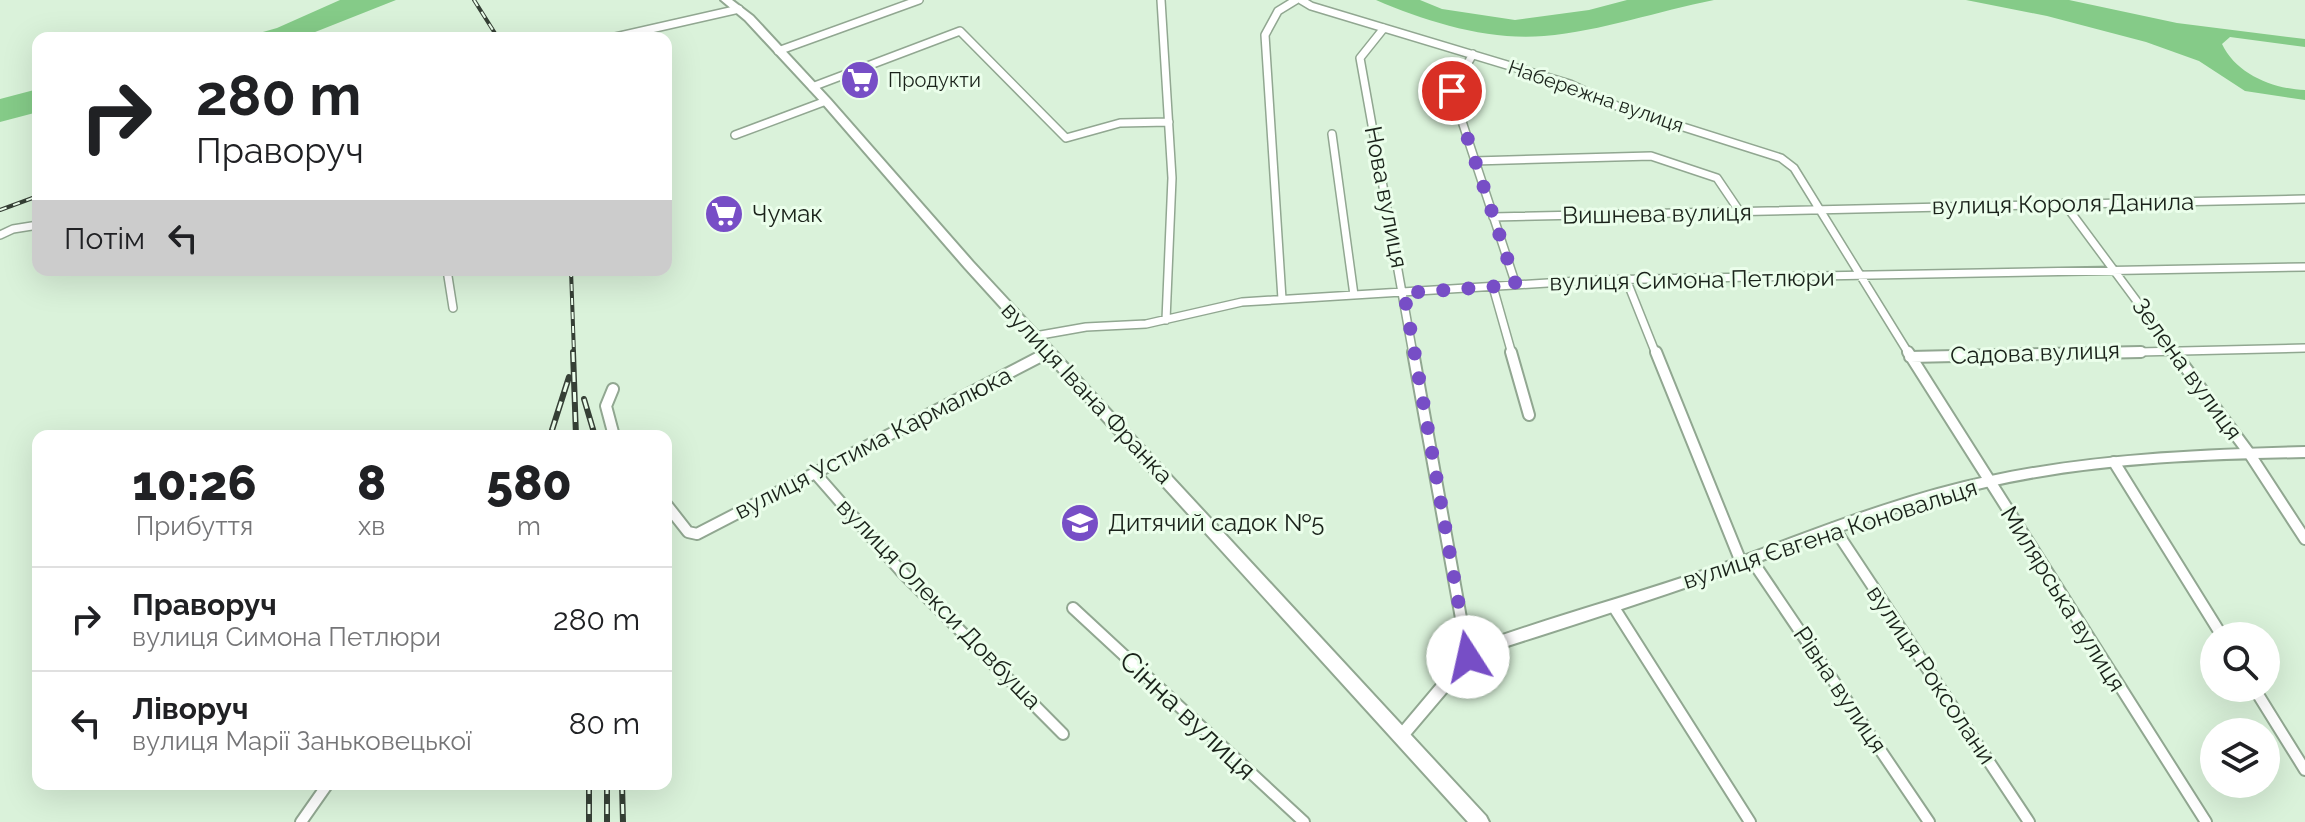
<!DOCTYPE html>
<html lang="uk">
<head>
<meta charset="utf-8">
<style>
  body { margin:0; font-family:Raleway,sans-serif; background:#f6f6f6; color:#202124; height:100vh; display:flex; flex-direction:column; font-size:30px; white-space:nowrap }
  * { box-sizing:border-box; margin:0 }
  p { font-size:26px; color:#757577 }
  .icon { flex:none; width:44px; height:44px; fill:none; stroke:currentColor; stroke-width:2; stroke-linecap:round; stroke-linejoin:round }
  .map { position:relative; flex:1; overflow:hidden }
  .panel { position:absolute; left:32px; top:430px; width:640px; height:360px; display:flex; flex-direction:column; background:#fff; border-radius:16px; box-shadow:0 8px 32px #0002 }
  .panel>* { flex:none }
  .banner { position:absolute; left:32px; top:32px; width:640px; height:244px; border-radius:16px; box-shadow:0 8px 32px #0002; background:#fff; color:#202124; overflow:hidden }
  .buttons { position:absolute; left:2200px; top:622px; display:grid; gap:16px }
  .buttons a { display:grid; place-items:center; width:80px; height:80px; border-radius:50%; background:#fff; box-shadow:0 8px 32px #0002; font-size:40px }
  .pin { position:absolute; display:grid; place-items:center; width:68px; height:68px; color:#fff; margin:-34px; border:4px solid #fff; border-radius:50%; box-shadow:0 2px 8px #0007 }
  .me { position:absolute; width:88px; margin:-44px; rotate:350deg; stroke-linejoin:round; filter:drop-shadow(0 0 6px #0008) }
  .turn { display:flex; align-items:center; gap:28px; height:168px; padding:0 32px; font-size:36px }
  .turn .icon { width:104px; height:104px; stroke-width:2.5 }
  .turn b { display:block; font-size:56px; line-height:68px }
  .then { display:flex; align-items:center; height:76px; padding:0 32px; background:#0003; gap:16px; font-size:30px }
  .eta { display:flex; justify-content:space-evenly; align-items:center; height:136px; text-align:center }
  .eta b { font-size:48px; font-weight:800; line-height:56px }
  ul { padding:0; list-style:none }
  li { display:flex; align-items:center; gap:24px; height:104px; padding:0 32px; border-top:2px solid #e0e0e0 }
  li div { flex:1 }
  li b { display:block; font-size:30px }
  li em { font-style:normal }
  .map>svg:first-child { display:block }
</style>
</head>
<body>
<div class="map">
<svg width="2305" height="822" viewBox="0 0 2305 822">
  <rect width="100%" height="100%" fill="#daf2da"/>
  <path fill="#85cb88" d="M340,0h56l-96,38h-58l35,-10z
    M1376,0h44l22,9 73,11 74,-10 38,-10h87c-56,11 -112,31 -170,36 -55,5 -117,-14 -168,-36z
    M1966,0h103l108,23 128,16v8l-75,-10 -8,7c14,30 51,45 83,46v10l-60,-9 -46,-30 -53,-19 -99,-26z
    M38,89v23l-38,10v-23z"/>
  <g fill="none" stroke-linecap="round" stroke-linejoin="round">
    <defs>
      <path id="minor-far1" d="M1161,0l11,178 -6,142
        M1301,0l10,6 259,78 47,22 164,52 13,10 115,186
        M1384,28l-24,30 53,296
        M611,38l128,-29
        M778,51l141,-51
        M1473,54l-21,37 64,194
        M812,87l148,-56 106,107 54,-15 49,-1
        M1332,134l22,161
        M735,135l91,-34
        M1474,161l177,-5 66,22 23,34
        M2064,203l112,151
        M1493,217l812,-18
        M0,235l13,-6 25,-4
        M447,270l6,38
        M1626,279l30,75
        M1493,287l19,67
        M1282,299l-17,-264 13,-24 18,-11
        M1035,336l51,-9 60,-3 96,-22 353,-22 710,-13
        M1046,354l3,-2
        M2053,354l252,-6"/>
      <path id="minor" d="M1413,352l55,305
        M1511,352l18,63
        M1656,352l85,210
        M1908,352l298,470
        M2174,352l75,101 56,86
        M1910,357l231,-5
        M613,389l-7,17 8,30
        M2114,462l108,174
        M815,473l85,97 163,164
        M666,504l22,28 9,2 352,-182
        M1834,528l195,294
        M1751,559l178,263
        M1613,606l137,216
        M1073,608l231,214
        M2254,688l51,82
        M301,822l26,-37"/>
      <path id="tertiary" d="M2305,447v10c-107,2 -215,6 -319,30 -93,21 -180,58 -270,90 -74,26 -149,50 -224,74l-19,10 -67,79 -5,2 -5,-2 -2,-5 69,-82 20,-11c74,-27 151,-47 225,-73 94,-34 186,-73 283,-93 103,-22 209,-26 314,-29z"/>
      <path id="secondary" d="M721,0h11l21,16 77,83 143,163 513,554 3,6h-21l-503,-554 -143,-165 -77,-83z"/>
    </defs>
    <use href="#minor-far1" stroke="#91a791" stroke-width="10"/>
    <use href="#minor" stroke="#91a791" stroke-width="14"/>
    <use href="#tertiary" stroke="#91a791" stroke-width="4"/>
    <use href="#secondary" stroke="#91a791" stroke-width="4"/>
    <use href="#minor-far1" stroke="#fff" stroke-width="7"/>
    <use href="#minor" stroke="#fff" stroke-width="10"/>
    <use href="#tertiary" fill="#fff" fill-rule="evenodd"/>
    <use href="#secondary" fill="#fff" fill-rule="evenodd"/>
    <defs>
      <path id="rail-far1" d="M474,0l24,38
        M0,210l38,-14
        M571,270l3,84"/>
      <path id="rail" d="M573,352l3,84
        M584,399l11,37
        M552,430l17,-53
        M589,784v38
        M607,784v38
        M622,784l1,38"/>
    </defs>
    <use href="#rail-far1" stroke="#364036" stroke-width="4"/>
    <use href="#rail" stroke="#364036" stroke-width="6"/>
    <use href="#rail-far1" stroke="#ebfeeb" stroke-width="2" stroke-dasharray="7" stroke-linecap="butt"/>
    <use href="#rail" stroke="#ebfeeb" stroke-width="3" stroke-dasharray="10" stroke-linecap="butt"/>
  </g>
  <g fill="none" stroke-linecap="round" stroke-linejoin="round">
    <path stroke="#774ec6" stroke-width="14" stroke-dasharray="0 25.2" d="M1452,91l64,194 -112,8 64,364"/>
  </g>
  <defs>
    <symbol id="supermarket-disc" viewBox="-11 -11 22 22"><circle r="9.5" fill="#774ec6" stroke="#ebfeeb"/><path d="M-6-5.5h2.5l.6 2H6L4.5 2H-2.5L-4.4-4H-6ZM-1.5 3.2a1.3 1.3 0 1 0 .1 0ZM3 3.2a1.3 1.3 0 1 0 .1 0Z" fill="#fff"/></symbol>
    <symbol id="school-disc" viewBox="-11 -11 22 22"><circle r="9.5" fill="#774ec6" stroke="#ebfeeb"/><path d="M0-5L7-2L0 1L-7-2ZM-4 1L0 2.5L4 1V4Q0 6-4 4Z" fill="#fff"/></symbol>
  </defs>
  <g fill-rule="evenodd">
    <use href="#supermarket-disc" x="838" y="58" width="44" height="44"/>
    <use href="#supermarket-disc" x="702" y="192" width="44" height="44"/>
    <use href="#school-disc" x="1058" y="501" width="44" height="44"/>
  </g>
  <g text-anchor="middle" stroke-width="6" stroke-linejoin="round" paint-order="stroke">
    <g font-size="20" fill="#1a221a" stroke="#ebfeeb" text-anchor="start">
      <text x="888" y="87">Продукти</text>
    </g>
    <g font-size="20" fill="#1a221a" stroke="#ebfeeb">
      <text transform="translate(1596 96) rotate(19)" y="7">Набережна вулиця</text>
    </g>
    <g font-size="24" fill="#1a221a" stroke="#ebfeeb">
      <text transform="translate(1386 197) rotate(79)" y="8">Нова вулиця</text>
      <text transform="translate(2063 204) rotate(-1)" y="8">вулиця Короля Данила</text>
      <text transform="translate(1657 214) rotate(-1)" y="8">Вишнева вулиця</text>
      <text transform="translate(1692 280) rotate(-1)" y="8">вулиця Симона Петлюри</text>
      <text transform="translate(2035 353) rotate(-2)" y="8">Садова вулиця</text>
      <text transform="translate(2187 369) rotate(54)" y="8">Зелена вулиця</text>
      <text transform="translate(1087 393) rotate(47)" y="8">вулиця Івана Франка</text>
      <text transform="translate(873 443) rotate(-27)" y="8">вулиця Устима Кармалюка</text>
      <text transform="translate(1830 534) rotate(-18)" y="8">вулиця Євгена Коновальця</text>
      <text transform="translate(2063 599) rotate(58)" y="8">Милярська вулиця</text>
      <text transform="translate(939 604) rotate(46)" y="8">вулиця Олекси Довбуша</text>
      <text transform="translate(1931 675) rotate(56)" y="8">вулиця Роксолани</text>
      <text transform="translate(1840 690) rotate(56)" y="8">Рівна вулиця</text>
    </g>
    <g font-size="24" fill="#1a221a" stroke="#ebfeeb" text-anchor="start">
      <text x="752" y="222">Чумак</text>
      <text x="1108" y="531">Дитячий садок №5</text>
    </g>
    <g font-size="28" fill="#1a221a" stroke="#ebfeeb">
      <text transform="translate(1188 715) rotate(43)" y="10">Сінна вулиця</text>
    </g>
  </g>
</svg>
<div class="buttons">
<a><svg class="icon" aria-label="search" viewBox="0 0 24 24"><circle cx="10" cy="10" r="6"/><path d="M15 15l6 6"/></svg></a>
<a><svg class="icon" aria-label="layers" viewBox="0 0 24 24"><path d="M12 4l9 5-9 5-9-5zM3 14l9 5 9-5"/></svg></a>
</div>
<div class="pin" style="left:1452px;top:91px;background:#d93025"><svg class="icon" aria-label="arrive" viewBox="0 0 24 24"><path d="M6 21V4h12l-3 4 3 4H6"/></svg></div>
<svg class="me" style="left:1468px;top:657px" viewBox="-20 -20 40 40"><circle r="19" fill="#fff"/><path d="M0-13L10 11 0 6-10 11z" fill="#774ec6"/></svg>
<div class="banner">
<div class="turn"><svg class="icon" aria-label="right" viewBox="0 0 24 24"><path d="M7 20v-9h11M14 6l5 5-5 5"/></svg><div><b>280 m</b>Праворуч</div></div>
<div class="then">Потім<svg class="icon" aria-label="left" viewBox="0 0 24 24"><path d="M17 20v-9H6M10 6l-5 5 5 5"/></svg></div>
</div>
<section class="panel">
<div class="eta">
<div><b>10:26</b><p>Прибуття</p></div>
<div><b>8</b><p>хв</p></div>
<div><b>580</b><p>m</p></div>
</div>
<ul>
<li><svg class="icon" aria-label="right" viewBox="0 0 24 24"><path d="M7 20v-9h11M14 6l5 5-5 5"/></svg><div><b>Праворуч</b><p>вулиця Симона Петлюри</p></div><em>280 m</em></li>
<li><svg class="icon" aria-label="left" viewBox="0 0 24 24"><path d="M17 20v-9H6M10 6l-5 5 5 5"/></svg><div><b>Ліворуч</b><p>вулиця Марії Заньковецької</p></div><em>80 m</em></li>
</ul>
</section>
</div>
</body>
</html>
